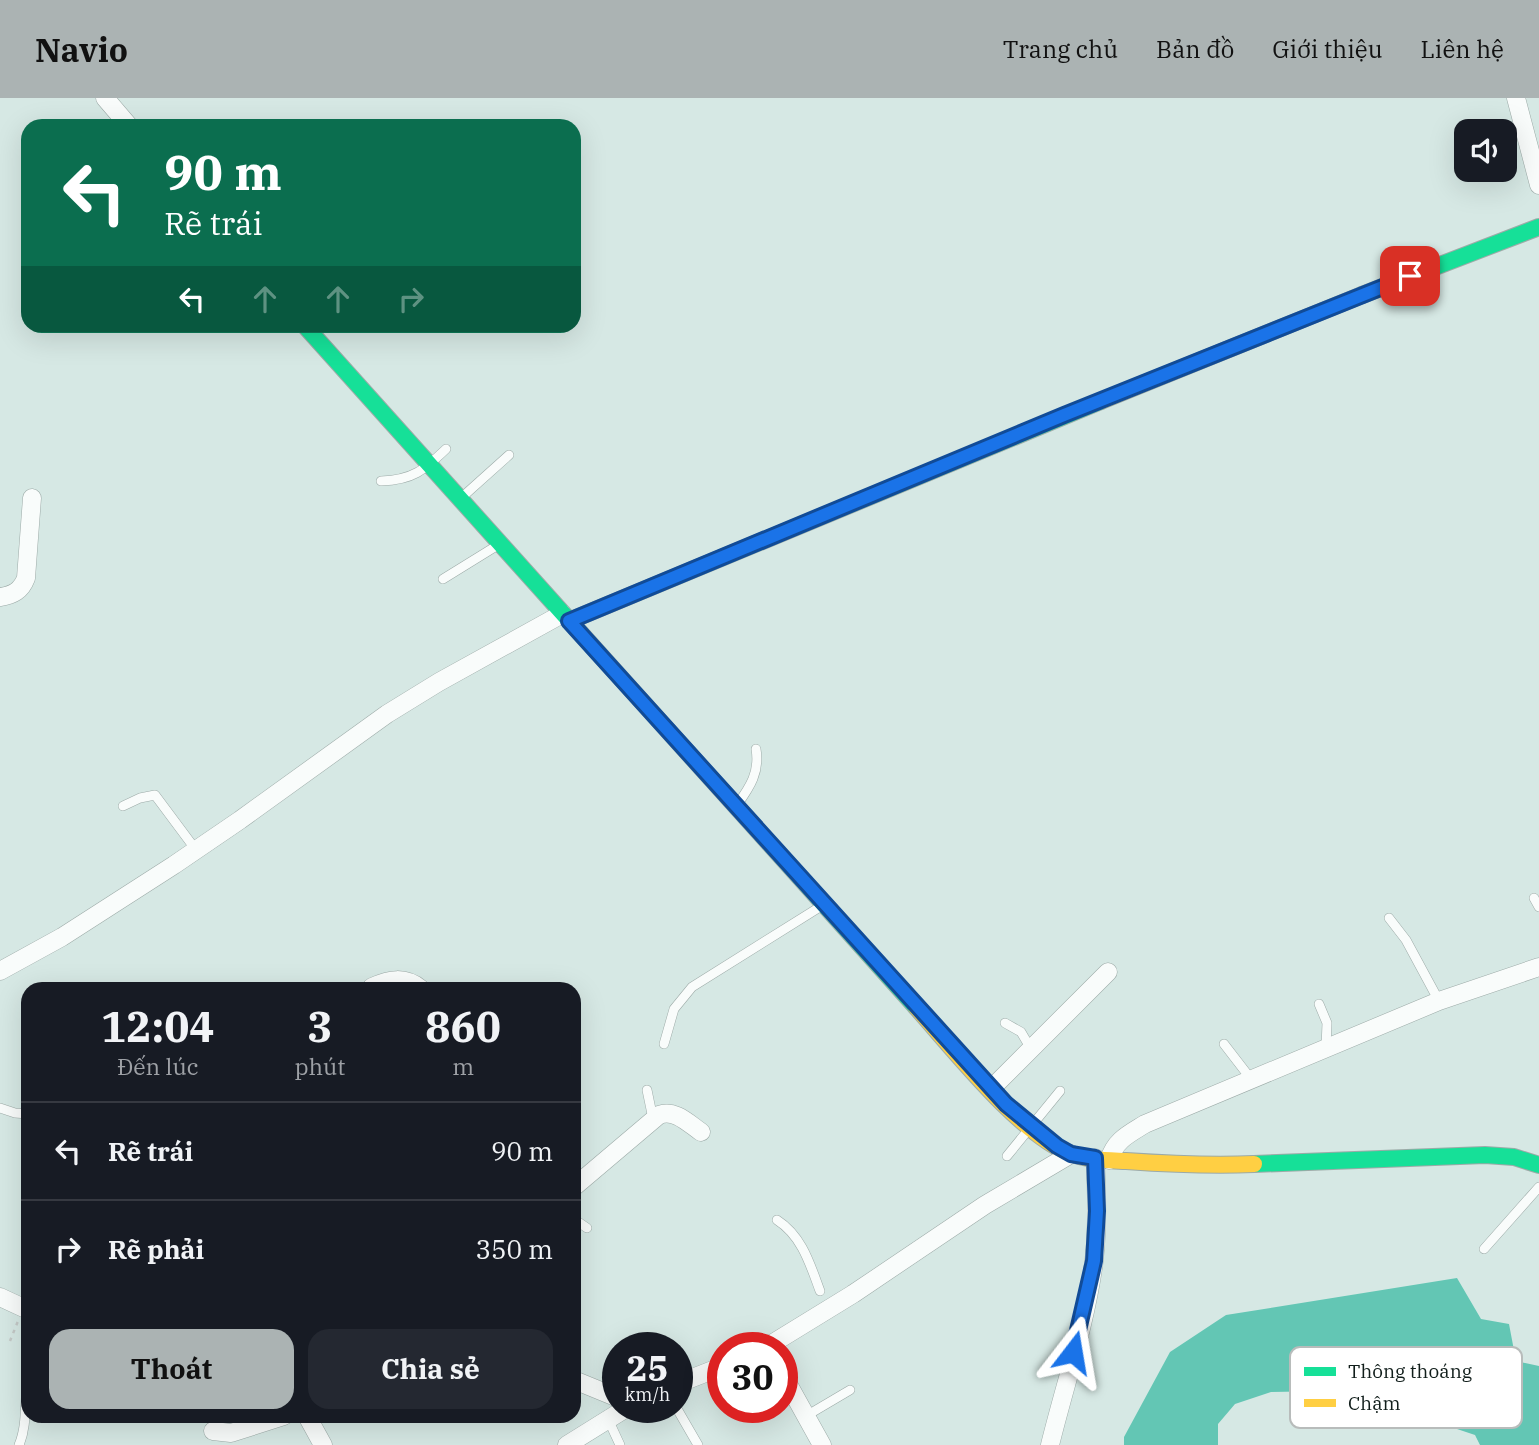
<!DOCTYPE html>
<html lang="vi">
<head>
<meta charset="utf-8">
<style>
  body { margin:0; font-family:"IBM Plex Serif",serif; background:#242831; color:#f1f3f6; height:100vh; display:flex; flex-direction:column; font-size:26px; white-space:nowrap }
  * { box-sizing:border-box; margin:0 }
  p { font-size:23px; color:#9ea1a6 }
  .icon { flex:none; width:38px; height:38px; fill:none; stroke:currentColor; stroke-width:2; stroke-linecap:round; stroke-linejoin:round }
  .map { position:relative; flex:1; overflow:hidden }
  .details { position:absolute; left:21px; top:884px; width:560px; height:441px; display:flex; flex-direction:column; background:#171b24; border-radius:21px; box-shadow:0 7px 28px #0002 }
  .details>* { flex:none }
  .hud { position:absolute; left:21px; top:21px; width:560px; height:214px; border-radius:21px; box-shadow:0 7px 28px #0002; background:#0b6e4f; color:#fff; overflow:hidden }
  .tools { position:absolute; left:1454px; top:21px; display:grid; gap:14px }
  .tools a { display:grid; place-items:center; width:63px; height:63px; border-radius:14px; background:#171b24; box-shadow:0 7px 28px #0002; font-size:35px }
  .speed { position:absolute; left:602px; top:1234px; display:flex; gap:14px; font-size:35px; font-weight:700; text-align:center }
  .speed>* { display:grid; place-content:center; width:91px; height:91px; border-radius:50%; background:#171b24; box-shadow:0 7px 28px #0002; line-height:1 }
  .speed small { font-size:18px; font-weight:400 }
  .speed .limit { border:10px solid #d22; background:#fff; color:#111 }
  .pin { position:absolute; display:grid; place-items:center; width:60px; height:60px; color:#fff; margin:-30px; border-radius:14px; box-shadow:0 4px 10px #0006 }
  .me { position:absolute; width:77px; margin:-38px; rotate:14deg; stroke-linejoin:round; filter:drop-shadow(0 0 5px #0008) }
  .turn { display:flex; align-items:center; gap:24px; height:147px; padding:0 28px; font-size:32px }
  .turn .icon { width:91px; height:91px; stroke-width:2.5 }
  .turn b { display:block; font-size:49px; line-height:60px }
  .lanes { display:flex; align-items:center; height:66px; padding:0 28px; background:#0003; justify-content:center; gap:35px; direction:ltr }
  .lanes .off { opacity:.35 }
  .eta { display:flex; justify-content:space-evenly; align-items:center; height:119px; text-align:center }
  .eta b { font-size:42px; font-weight:700; line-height:49px }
  .action { display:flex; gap:14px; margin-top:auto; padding:14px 28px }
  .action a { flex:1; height:80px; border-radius:21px; background:#abb3b3; color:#111; font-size:28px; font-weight:700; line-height:80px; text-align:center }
  .action a+a { background:#242831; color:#f1f3f6 }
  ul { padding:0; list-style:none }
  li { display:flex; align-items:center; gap:21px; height:98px; padding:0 28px; border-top:2px solid #363941 }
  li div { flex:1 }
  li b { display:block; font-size:26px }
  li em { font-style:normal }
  header { display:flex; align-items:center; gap:42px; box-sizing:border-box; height:98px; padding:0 35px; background:#abb3b3; color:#111 }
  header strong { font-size:33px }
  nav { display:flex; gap:38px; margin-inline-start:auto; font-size:24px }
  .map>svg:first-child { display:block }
</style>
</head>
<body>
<header>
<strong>Navio</strong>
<nav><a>Trang chủ</a><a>Bản đồ</a><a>Giới thiệu</a><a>Liên hệ</a></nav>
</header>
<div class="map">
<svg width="1539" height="1347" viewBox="0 0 1539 1347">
  <rect width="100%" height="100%" fill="#d6e8e4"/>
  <path fill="#63c6b4" d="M1457,1180l24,41 28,5 7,37 23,5v79h-59l-5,-10 -48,-16 -39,-29 -117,2 -36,12 -17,20v21h-94v-8l46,-85 56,-37z"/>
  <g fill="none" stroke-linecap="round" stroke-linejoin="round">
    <defs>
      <path id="lane" d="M381,383c32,-1 43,-11 65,-32
        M460,401l49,-44
        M443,481l55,-34
        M737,707c13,-18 23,-33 19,-56
        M123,708l17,-8 15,-3 41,55
        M1534,800l5,9
        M1389,820l17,22 33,61
        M1319,906l8,19 -1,24
        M1005,925l16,9 10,17
        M664,946l10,-35 18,-22 131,-82
        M1224,946l27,35
        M647,992l6,29
        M0,1010l15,5 13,1
        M1007,1058l53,-65
        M574,1121l13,9
        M777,1122c25,16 33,44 43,71
        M1484,1151l55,-62
        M676,1309l22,38
        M806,1318l44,-26
        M608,1321l12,26
        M19,1347c9,-21 5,-46 9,-69"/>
      <path id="street" d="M105,0l24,28
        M1516,0l23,87
        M0,499c13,-2 21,-6 26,-19l6,-80
        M0,873l62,-34 112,-72 66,-45 147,-106 52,-32 123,-68
        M372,889c17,-8 33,-11 49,2
        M991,991l117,-117
        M1109,1062c6,-20 20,-26 36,-36l294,-123 100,-34
        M574,1089l85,-72c16,-6 29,8 42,17
        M0,1199l28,13
        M765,1250l88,-54 132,-89 86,-51
        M782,1275l40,72
        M574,1282l44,18
        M677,1286l46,-18
        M307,1318l16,29
        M213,1333l18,2 53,-17
        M567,1347l61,-38
        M1050,1347c15,-61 36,-122 44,-184 4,-35 3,-69 1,-103"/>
      <path id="fast" d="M1362,197l177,-68
        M305,228l611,681
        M569,523l532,-220
        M1254,1066l231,-9 29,2 25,8"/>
      <path id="slow" d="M1101,303l261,-106
        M916,909c37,41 102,125 153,146 18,7 38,7 57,8 43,3 85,5 128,3"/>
    </defs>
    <use href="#lane" stroke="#9caaa7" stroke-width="10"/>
    <use href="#street" stroke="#9caaa7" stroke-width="19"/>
    <use href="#fast" stroke="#9caaa7" stroke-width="18"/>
    <use href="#slow" stroke="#9caaa7" stroke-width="18"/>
    <path stroke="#c4c9c7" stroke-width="2.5" stroke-dasharray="3.5 5" stroke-linecap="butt" d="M10,1243l8,-20"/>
    <use href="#lane" stroke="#f9fcfb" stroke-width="9"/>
    <use href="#street" stroke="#f9fcfb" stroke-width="18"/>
    <use href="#fast" stroke="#16e098" stroke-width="16"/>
    <use href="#slow" stroke="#ffcf43" stroke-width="16"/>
  </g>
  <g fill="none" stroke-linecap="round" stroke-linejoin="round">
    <defs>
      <path id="route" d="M1073,1254l21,-91 3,-50 -2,-53 -24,-4 -14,-8 -51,-42 -437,-483 495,-206 346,-139"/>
    </defs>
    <use href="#route" stroke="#114b97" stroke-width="18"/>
    <use href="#route" stroke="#1a73e8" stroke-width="12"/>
  </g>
  <rect x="1290" y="1249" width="232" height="81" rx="10" fill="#fff" stroke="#b8bcbb" stroke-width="2"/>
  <rect x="1304" y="1269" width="32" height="9" fill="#16e098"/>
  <rect x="1304" y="1301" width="32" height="8" fill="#ffcf43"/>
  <g font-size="19" fill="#111e1b">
    <text x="1348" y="1280">Thông thoáng</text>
    <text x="1348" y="1312">Chậm</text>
  </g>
</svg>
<div class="tools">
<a><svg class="icon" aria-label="sound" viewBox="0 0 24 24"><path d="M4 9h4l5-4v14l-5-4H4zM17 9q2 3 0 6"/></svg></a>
</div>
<div class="speed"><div>25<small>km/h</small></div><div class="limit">30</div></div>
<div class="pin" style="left:1410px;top:178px;background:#d93025"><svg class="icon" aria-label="arrive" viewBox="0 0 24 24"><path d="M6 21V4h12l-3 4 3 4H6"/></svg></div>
<svg class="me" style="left:1073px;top:1254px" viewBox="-20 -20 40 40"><path d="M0-17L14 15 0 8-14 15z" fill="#1a73e8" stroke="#fff" stroke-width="4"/></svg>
<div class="hud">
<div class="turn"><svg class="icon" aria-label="left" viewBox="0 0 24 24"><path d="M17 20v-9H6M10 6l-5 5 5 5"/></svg><div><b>90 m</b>Rẽ trái</div></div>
<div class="lanes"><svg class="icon" aria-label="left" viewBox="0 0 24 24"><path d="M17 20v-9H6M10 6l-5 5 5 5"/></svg><svg class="icon off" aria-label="ahead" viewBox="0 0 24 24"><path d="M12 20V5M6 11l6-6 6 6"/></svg><svg class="icon off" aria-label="ahead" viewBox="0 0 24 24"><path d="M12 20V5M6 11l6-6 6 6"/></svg><svg class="icon off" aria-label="right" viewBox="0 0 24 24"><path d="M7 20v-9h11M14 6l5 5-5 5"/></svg></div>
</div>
<section class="details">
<div class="eta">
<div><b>12:04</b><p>Đến lúc</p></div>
<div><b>3</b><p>phút</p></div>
<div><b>860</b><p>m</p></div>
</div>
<ul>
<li><svg class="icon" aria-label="left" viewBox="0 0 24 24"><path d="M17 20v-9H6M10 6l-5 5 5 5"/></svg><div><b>Rẽ trái</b></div><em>90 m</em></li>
<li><svg class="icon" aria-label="right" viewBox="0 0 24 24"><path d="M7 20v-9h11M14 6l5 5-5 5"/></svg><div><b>Rẽ phải</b></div><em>350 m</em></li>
</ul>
<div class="action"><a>Thoát</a><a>Chia sẻ</a></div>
</section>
</div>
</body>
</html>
